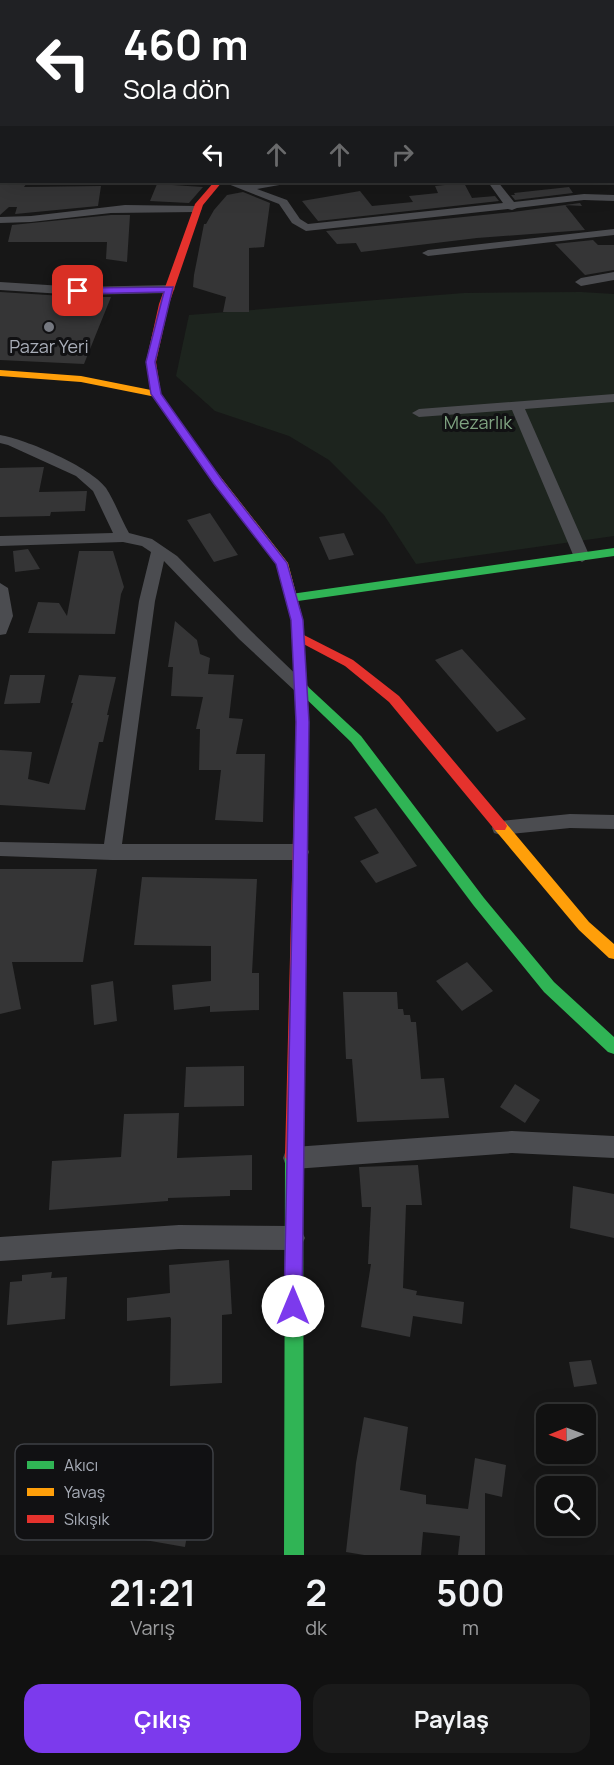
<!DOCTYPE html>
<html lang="tr">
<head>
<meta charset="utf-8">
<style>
  body { margin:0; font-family:Manrope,sans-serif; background:#1a1a1a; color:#f1f3f6; height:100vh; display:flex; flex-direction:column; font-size:22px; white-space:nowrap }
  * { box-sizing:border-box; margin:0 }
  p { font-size:20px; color:#9c9d9f }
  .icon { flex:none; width:33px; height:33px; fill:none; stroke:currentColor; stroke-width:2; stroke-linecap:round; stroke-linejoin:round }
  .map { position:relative; height:1555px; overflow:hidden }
  .drawer { display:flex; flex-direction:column; background:#111; flex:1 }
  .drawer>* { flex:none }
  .banner { position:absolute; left:0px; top:0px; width:615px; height:183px; box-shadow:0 6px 24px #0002,0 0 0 2px #303131; background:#202124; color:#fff; overflow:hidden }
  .needle { width:39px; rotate:269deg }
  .controls { position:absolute; left:536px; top:1404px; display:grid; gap:12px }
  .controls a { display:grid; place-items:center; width:60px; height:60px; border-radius:12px; background:#111; box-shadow:0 6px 24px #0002,0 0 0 2px #303131; font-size:30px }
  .pin { position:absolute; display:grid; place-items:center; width:51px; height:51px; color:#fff; margin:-26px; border-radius:12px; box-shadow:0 3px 9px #0006 }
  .me { position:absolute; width:66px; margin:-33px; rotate:0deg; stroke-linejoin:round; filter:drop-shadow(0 0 4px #0008) }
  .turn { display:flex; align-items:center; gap:21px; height:126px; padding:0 24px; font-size:27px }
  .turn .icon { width:78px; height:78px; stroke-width:2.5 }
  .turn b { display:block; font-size:42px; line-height:51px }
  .lanes { display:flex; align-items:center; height:57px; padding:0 24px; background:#0003; justify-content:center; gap:30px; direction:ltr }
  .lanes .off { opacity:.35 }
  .eta { display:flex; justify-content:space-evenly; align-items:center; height:102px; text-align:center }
  .eta b { font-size:36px; font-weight:700; line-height:42px }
  .primary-button { display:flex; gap:12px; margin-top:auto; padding:12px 24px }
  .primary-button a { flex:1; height:69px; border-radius:18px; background:#7c3aed; color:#fff; font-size:24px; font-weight:700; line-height:69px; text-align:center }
  .primary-button a+a { background:#1a1a1a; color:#f1f3f6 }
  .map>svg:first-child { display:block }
</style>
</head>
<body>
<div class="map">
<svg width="614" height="1555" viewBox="0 0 614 1555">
  <rect width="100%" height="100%" fill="#171717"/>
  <path fill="#1d241e" d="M581,292l33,2v242l-198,28 -32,-49 -55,-55 -40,-24 -74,-25 -39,-35 13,-61 275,-22z"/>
  <path fill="#353536" d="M0,180l27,3 -3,4 77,-1 -3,20 -83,8 2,-7h-8l-9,8z
    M464,183l8,15 23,-2 4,5 -181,20 -16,-20 58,-10 12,15 41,-4 -4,-6 29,-3 -3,-7z
    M157,184l46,3 -14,16 -39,-2z
    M569,187l4,6 -58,7 -4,-5h4l-1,-2z
    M243,192l27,11 -6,44 -15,1v64h-26l3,-15 -33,-10 1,-12 10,-51h2l8,-14 13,-15z
    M580,203l2,3 -17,-1 20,25 -108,8 -116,14 -5,-9 -19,1 -11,-13 187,-19z
    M111,215h19l-3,47 -21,-3 1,-17h-99l4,-17z
    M593,240l5,5h16v25l-29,5 -30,-31z
    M0,292l79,5h32l-27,67 -84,-4z
    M44,467l-5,25 48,-1 -2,20 -34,1 -1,4 -50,1v-49z
    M210,513l28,42 -24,7 -27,-42z
    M344,533l10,22 -25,5 -10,-23z
    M28,549l12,20 -25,3 -2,-21z
    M79,551h34l11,36 -3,7 -6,40 -87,-1 10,-31 21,1 8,13z
    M175,621l22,19 3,14 10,4 -2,16 26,1 -5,43 14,1 -7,35h29l-2,68 -48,-2 6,-50h-22l1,-41h-4l7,-32 -32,-1 2,-29h-5z
    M462,649l64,70 -29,13 -62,-72z
    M10,675h35l-5,28 -36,1z
    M79,675l37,2 -9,38h2l-6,27h-4l-14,68 -85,-5v-55l32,2 -4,27 21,5 24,-81h-2z
    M376,808l41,58 -41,17 -16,-22 19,-8 -25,-36z
    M0,869h97l-14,93h-71l9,47 -21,5z
    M142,877l115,2 -5,94h7v37l-49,2v-6l-36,4 -2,-25 39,-4v-35l-77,-1z
    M467,962l26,29 -31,20 -26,-30z
    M113,981l4,40 -23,4 -3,-40z
    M343,992h54l1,17h5l1,6h6l1,7h5l5,57 23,-1 5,40 -92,4 -5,-63h-6z
    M244,1066v40l-60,1 2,-40z
    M515,1084l25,16 -15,23 -25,-16z
    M179,1113l-2,45 75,-3v35h-22v6l-62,2v3l-119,9 3,-49 69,-4 3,-43z
    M418,1165l4,40h-16l-3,83 14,3 -1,4 48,7 -2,22 -49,-8 -3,21 -49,-10 10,-63h-3l3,-57h-9l-3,-40z
    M573,1186l41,8v44l-44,-10z
    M229,1260l3,54 -10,1v68l-52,3 1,-67 -1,-2 -43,4v-23l43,-5 -1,-28z
    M52,1272l-1,6 16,-1 -2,42 -58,6 3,-43 12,-1v-6z
    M591,1360l6,24 -23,3 -5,-25z
    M364,1417l44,10 -8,63 26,5v9l42,5 7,-51 31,7 -4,32 -17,-4v62h-27l2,-19 -37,-4 -2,23h-57l-18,-3 10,-89z
    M149,1479l46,8 -10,60 -63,-11 5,-24 -5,-1 5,-28 20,4z"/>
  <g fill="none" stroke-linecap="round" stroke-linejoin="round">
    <path fill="#4b4c50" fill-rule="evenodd" d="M185,0h8l1,2h-8z
      M274,0h8l1,2h-8z
      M453,0h9l-10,2z
      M0,50h2v6h-2z
      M2,66v7l-2,1v-7z
      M2,101v7h-2v-6z
      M0,145h2v6h-2z
      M0,166h2l-2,7z
      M223,182h14l8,3 41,-3 -1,2 -28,5 30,11 13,19 8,5 195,-21 -15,-21h10l16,20 70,-8 30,1v6l-30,-1 -67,8 -5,2 -4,-1 -202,22 -14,-8 -13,-19z
      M125,205l72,1 5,3 -5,3 -86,1 -80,9 -31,1v-6l31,-1z
      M614,229v6l-186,21 -6,-3 6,-3z
      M614,272v8l-33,6 -6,-4 6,-4z
      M0,282l79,5 90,-2 6,4 -6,4 -90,2 -79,-5z
      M614,394v8l-89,7 65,148 -8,5 -8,-5 -62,-147 -93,7 -7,-4 7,-4z
      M0,435c25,4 91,32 106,53 9,14 15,31 23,45l23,6 25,17 74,75 58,56 -2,4h-12l-56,-52 -75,-78 -9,40 -33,243h178l7,3 2,5 -2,5 -7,3h-188l-112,-4v-14l104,2 35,-243 12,-49 -9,-6 -19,-4 -123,4v-10l113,-3 -20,-42 -17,-15 -68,-31 -8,-2z
      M0,583l8,5 5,28 -7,18 -6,1z
      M570,814l44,1v14l-44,-1 -69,7 -7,-2 -2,-5 2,-5 7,-2z
      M512,1131l102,5v22l-102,-5 -218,16 -8,-3 -3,-8 3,-8 8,-3z
      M179,1225l114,1 8,4 4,8 -4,8 -8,4 -114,-1 -179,12v-24z"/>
    <path fill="#30b455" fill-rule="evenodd" d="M614,548v8l-323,46 -6,-4 6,-4z
      M301,683l4,1 56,52 123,162 70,84 60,55v17l-6,-2 -64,-60 -70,-86 -123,-164 -54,-52 -2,-3z
      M294,1149l6,2 3,6 1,398h-20l1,-398 3,-6z"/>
    <path fill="#ff9f0a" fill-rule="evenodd" d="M100,0h6v2h-6z
      M486,0l10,2h-9z
      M0,370l81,6 75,15 5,3 -5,3 -75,-15 -81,-6z
      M208,465l4,1 76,97 15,57 5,97 -1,3 -5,2 -6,-5 -5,-97 -15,-56 -73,-96z
      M500,821l5,1 84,100 25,22v15l-5,-1 -30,-28 -84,-100 -2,-4 2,-4z"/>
    <path fill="#e5322d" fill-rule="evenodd" d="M214,182h8l-19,23 -34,99 -13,58 5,32 52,74 -5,3 -4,-1 -53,-76 -5,-32 13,-58 36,-100z
      M298,632l55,28 46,36 106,126 2,4 -2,4h-10l-106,-128 -44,-36 -51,-27 -2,-3z
      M302,712l6,5 -5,440 -3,6 -6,2 -6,-2 -3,-6 11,-440z"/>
  </g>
  <path fill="#7c3aed" stroke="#51269a" stroke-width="1.5" d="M173,287l-18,75 6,32 61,86 65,83 16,57 6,102 -7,584 -3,6 -6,3 -7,-3 -2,-6 12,-584 -5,-102 -15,-56 -62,-80 -63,-90 -5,-32 18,-70 -86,2 -4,-3 4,-3z"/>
  <circle fill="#757880" stroke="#111113" stroke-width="2" cx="49" cy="327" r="6"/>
  <g text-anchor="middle" stroke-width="6" stroke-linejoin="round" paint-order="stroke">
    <g font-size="18" fill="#a8adb8" stroke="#111113">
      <text x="49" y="353">Pazar Yeri</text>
    </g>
    <g font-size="18" fill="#7fa381" stroke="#111113">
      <text x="478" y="429">Mezarlık</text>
    </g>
  </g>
  <rect x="15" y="1444" width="198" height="96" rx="9" fill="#111113" stroke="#3e4045" stroke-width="1.5"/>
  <rect x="27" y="1461" width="27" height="8" fill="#30b455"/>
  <rect x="27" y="1488" width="27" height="8" fill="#ff9f0a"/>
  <rect x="27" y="1515" width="27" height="8" fill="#e5322d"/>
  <g font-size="16" fill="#a8adb8">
    <text x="64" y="1471">Akıcı</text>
    <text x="64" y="1498">Yavaş</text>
    <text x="64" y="1525">Sıkışık</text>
  </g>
</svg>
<div class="controls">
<a><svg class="needle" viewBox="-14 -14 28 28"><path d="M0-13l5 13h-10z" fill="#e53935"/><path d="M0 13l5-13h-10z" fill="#9c9d9f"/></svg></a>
<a><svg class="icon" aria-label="search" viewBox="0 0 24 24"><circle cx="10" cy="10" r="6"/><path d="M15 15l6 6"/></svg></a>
</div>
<div class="pin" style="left:78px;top:291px;background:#d93025"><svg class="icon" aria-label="arrive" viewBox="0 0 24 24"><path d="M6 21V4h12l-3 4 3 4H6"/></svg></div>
<svg class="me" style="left:293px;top:1306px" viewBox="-20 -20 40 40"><circle r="19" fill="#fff"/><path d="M0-13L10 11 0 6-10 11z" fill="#7c3aed"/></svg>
<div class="banner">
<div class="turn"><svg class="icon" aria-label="left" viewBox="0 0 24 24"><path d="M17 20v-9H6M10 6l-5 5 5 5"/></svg><div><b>460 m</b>Sola dön</div></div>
<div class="lanes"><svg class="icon" aria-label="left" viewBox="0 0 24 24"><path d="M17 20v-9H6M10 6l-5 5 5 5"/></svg><svg class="icon off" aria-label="ahead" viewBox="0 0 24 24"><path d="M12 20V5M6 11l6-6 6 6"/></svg><svg class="icon off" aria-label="ahead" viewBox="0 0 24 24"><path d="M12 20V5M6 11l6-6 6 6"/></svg><svg class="icon off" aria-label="right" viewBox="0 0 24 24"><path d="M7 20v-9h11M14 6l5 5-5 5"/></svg></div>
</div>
</div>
<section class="drawer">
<div class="eta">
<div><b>21:21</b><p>Varış</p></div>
<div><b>2</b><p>dk</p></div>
<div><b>500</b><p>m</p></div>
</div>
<div class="primary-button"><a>Çıkış</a><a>Paylaş</a></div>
</section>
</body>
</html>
